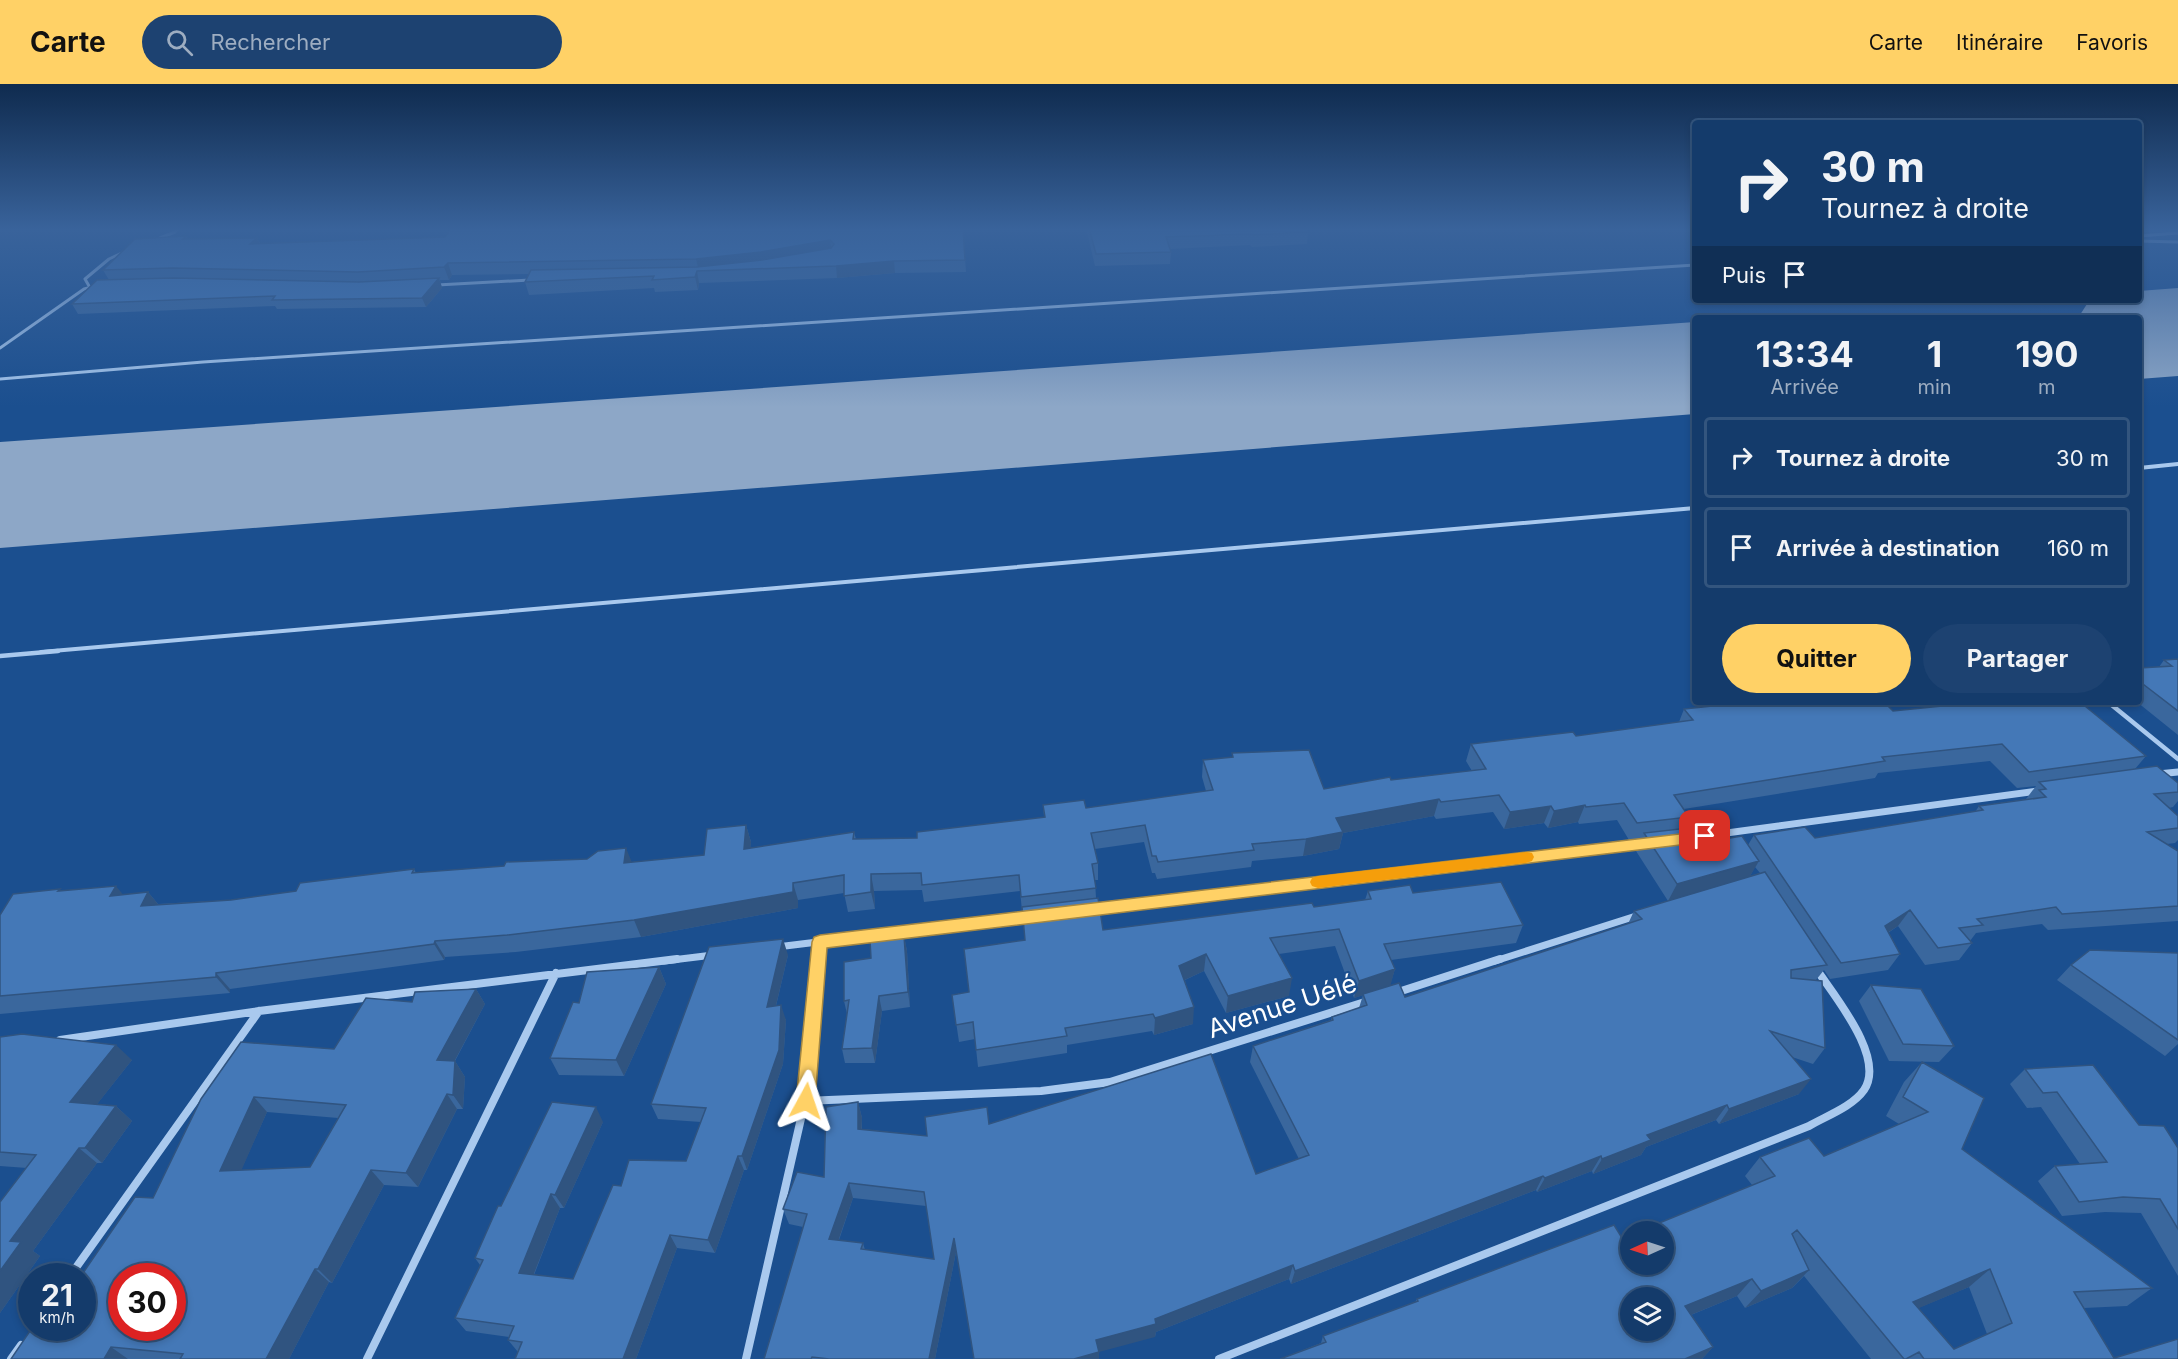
<!DOCTYPE html>
<html lang="fr">
<head>
<meta charset="utf-8">
<style>
  body { margin:0; font-family:Inter,sans-serif; background:#1d4271; color:#f1f3f6; height:100vh; display:flex; flex-direction:column; font-size:22px; white-space:nowrap }
  * { box-sizing:border-box; margin:0 }
  p { font-size:20px; color:#9dadc1 }
  .icon { flex:none; width:33px; height:33px; fill:none; stroke:currentColor; stroke-width:2; stroke-linecap:round; stroke-linejoin:round }
  .map { position:relative; flex:1; overflow:hidden }
  .drawer { position:absolute; left:1692px; top:231px; width:450px; height:390px; display:flex; flex-direction:column; background:#143b6b; border-radius:6px; box-shadow:0 3px 9px #0003,0 0 0 2px #33557e }
  .drawer>* { flex:none }
  .banner { position:absolute; left:1692px; top:36px; width:450px; height:183px; border-radius:6px; box-shadow:0 3px 9px #0003,0 0 0 2px #33557e; background:#143b6b; color:#f1f3f6; overflow:hidden }
  .needle { width:39px; rotate:267deg }
  .fabs { position:absolute; left:1620px; top:1137px; display:grid; gap:12px }
  .fabs a { display:grid; place-items:center; width:54px; height:54px; border-radius:50%; background:#143b6b; box-shadow:0 3px 9px #0003,0 0 0 2px #33557e; font-size:30px }
  .speed { position:absolute; left:18px; top:1179px; display:flex; gap:12px; font-size:30px; font-weight:700; text-align:center }
  .speed>* { display:grid; place-content:center; width:78px; height:78px; border-radius:50%; background:#143b6b; box-shadow:0 3px 9px #0003,0 0 0 2px #33557e; line-height:1 }
  .speed small { font-size:15px; font-weight:400 }
  .speed .limit { border:9px solid #d22; background:#fff; color:#111 }
  .pin { position:absolute; display:grid; place-items:center; width:51px; height:51px; color:#fff; margin:-26px; border-radius:12px; box-shadow:0 3px 9px #0006 }
  .me { position:absolute; width:66px; margin:-33px; rotate:5deg; stroke-linejoin:round; filter:drop-shadow(0 0 4px #0008) }
  .turn { display:flex; align-items:center; gap:21px; height:126px; padding:0 30px; font-size:27px }
  .turn .icon { width:78px; height:78px; stroke-width:2.5 }
  .turn b { display:block; font-size:42px; line-height:51px }
  .then { display:flex; align-items:center; height:57px; padding:0 30px; background:#0003; gap:12px; font-size:22px }
  .eta { display:flex; justify-content:space-evenly; align-items:center; height:102px; text-align:center }
  .eta b { font-size:36px; font-weight:700; line-height:42px }
  .primary-button { display:flex; gap:12px; margin-top:auto; padding:12px 30px }
  .primary-button a { flex:1; height:69px; border-radius:36px; background:#ffd166; color:#111; font-size:24px; font-weight:700; line-height:69px; text-align:center }
  .primary-button a+a { background:#1d4271; color:#f1f3f6 }
  ul { padding:0; list-style:none }
  li { display:flex; align-items:center; gap:18px; height:81px; margin:0 12px 9px; padding:0 18px; border:3px solid #33557e; border-radius:6px }
  li div { flex:1 }
  li b { display:block; font-size:22px }
  li em { font-style:normal }
  header { display:flex; align-items:center; gap:36px; box-sizing:border-box; height:84px; padding:0 30px; background:#ffd166; color:#111 }
  header strong { font-size:28px }
  nav { display:flex; gap:33px; margin-inline-start:auto; font-size:21px }
  .search { width:420px; height:54px; background:#1d4271; display:flex; align-items:center; gap:15px; box-sizing:border-box; padding:0 21px; border-radius:33px; color:#9dadc1; font-size:22px }
  .map>svg:first-child { display:block }
</style>
</head>
<body>
<header>
<strong>Carte</strong>
<div class="search"><svg class="icon" aria-label="search" viewBox="0 0 24 24"><circle cx="10" cy="10" r="6"/><path d="M15 15l6 6"/></svg>Rechercher</div>
<nav><a>Carte</a><a>Itinéraire</a><a>Favoris</a></nav>
</header>
<div class="map">
<svg width="2178" height="1275" viewBox="0 0 2178 1275">
  <rect width="100%" height="100%" fill="#1b4f8f"/>
  <g fill="none" stroke-linecap="round" stroke-linejoin="round">
    <path fill="#8da7c7" fill-rule="evenodd" d="M2178,204v88l-39,3v-61h-61l9,-14 17,-4h35v-9z
      M1695,238v92l-1695,134v-106z"/>
    <path stroke="#a9c9ee" stroke-width="3" d="M2139,152l39,-3
      M160,154l15,-6 3,-4
      M2139,157l39,1
      M437,201l93,-5
      M89,202l-4,-7 24,-20 15,-7
      M0,264l84,-59 12,-3
      M0,295l203,-17 1492,-97"/>
    <path stroke="#a9c9ee" stroke-width="4" d="M2139,384l39,-4
      M41,568l1654,-144"/>
    <path stroke="#a9c9ee" stroke-width="4.5" d="M0,572l58,-5
      M2108,618l70,57"/>
    <path stroke="#a9c9ee" stroke-width="7" d="M2158,690l20,-2
      M1697,753l341,-46
      M1093,825l552,-66
      M777,863l252,-31
      M664,877l49,-6
      M818,877l2,-19
      M1495,877l141,-45"/>
    <path stroke="#a9c9ee" stroke-width="8" d="M1395,909l105,-34
      M60,956l199,-29 418,-52
      M805,1017l236,-10 69,-9 258,-81
      M70,1192l189,-265
      M11,1275l10,-14
      M367,1275l189,-386
      M746,1275l59,-258 13,-142
      M1219,1275l590,-233c17,-10 43,-19 55,-36 22,-32 -29,-93 -47,-120"/>
  </g>
  <path fill="#3a679d" fill-rule="evenodd" d="M963,144l3,44 -71,1 -58,5 -138,5 -1,7 -43,2 -1,-4 -125,7 -4,-13 4,-8 -77,1 -3,5h-9l2,8 -16,19 -149,2 -2,-3 -197,8 -6,-10 37,-24 -6,-10 83,-34 2,3 69,-1 3,5z
    M1086,144h223h-3l2,4 -1,12 -55,3 -2,-2 -80,4 1,3 -1,12 -75,2z
    M2178,575v76l-41,-33h2v-34l20,-1 5,-7z
    M1946,618h134l66,54 -11,13 43,14v18l-5,6 -4,1 9,8v24l-3,3 -8,1 11,7v70l-130,9 -6,-6 -66,9 -6,8 2,2 -13,17 -34,5 -27,-39 -10,7 12,21 -12,16 -58,9 -6,-9 -8,10 9,68 -12,16 -21,-7 7,37 -80,30 -3,-4 -70,27 -5,8 -48,19 -1,-3 -55,21 -1,-2 -245,94 -2,-5 -133,53 -1,5 -199,-85 -21,107h-171l39,-132 -14,-3 -6,-15 41,-32 34,-75 4,16v11l65,7 62,-12 267,50 43,-15 -49,-97 3,-16 78,-26 1,-3 27,-9 4,-13 -9,3 -19,-52 -56,8 10,42 -63,17 -22,-42 -19,9 8,44 -39,11 -2,-4 -85,14v8l-89,14 -3,-28 -16,3 -7,-47 17,-3 56,-52 -5,-49 -96,11 -2,-12 -48,1 1,18 -27,3 -4,-19 -46,7v8l-157,29 -125,15 -71,5 -1,3 -214,29v4l-230,21v-99l62,-24 61,4 25,-3 10,12 73,-4 65,-9 118,-22 2,4 216,-11 72,-7 42,-30 5,17 -1,6 104,-16 2,7 61,-1 127,-21 -1,-12 43,3 120,-17 -4,-14 1,-17 29,-3v-4l92,36 148,-18 -6,-10 5,-17 105,-8 103,-14 5,-13 209,2 51,-5zM1990,677l27,27 19,-2 -10,13h1l-48,7 -4,6 -160,26 -61,-3 -6,10 -41,-3 -23,-13 5,-12 -5,-8 191,-31 3,-5zM1493,728l11,17 40,-6 4,5 30,-6 1,2 38,-4 12,20 13,-1 -6,12 32,50 -34,10 -6,13 -223,73 -15,-12 5,-16 -4,-9 125,-17 7,-18 -110,-32 -45,-2 -3,9 -51,7 -211,23 -7,-32 -1,-18h3v-17l-3,-14 49,-7 8,31h3l2,6 94,-12 1,-6 51,-5 36,-7 4,-16 91,-17 2,3zM1755,783l5,6 -10,3zM853,1114l73,8 8,53 -69,-9 -2,-7 -24,-3z
    M904,852l3,15 3,56 -28,4 -7,52h-30l-3,-14 5,-35 -3,-13 27,-43z
    M2178,869v91l-13,12 -108,-76 14,-15z
    M788,871l-12,51 10,14 -3,44 -36,106h-3l-29,83 -38,-5 -41,111h-121l3,-7 -10,-12 1,-3 -43,-6 -11,-13 25,-53 -5,-7 26,-52 102,-84 -39,86h-4l-26,67 39,4 48,-93 65,-25 15,-39 -43,-3 -7,-15z
    M659,883l7,17 -42,92 -65,-1 -9,-17 29,-55z
    M1871,901l83,61 -15,16 -50,-1 -30,-60z
    M476,905l9,15 -30,57 10,16 -2,32h-6l-39,78 -34,-2 -52,98 -3,-1 -40,77h-278l71,-31 71,-130 48,-99 133,-50 78,-47zM267,1028l71,6 -28,49 -69,3z
    M0,953l132,23 -35,44 19,2 16,15 -30,42h-5l-64,88 7,5 -40,57v-111l27,-34 -27,-2z
    M1922,978l40,87 190,139 -25,18 -43,2 30,50 64,1h-307l-67,-83 -12,12 -47,20 -8,-12 -46,19 22,32 -11,12h-422l41,-16 2,-7 92,-34 2,-3 205,-61 130,-53 -7,-9 15,-19 64,-1 75,-32 -13,-8 18,-34zM1969,1203l18,47 -33,15 -36,-41z
    M2025,985l114,56 39,23v128l-37,-63 -36,-1 -43,4 -24,-35 17,-15 25,-2 -39,-57 -14,1 -17,-24z"/>
  <path fill="#305480" d="M257,154l5,11 -12,-5z
    M830,156l2,12 -133,19 -3,-12z
    M894,177l1,12 -58,5 -1,-12z
    M448,179l4,12 -3,5 -5,-13z
    M697,187l2,12 -1,7 -3,-13z
    M439,194l3,10 -16,19 -4,-9z
    M1439,715l-5,17 -91,17 -4,16 -36,7 3,-17 30,-21z
    M1585,721l-7,17 -30,6 6,-17z
    M1551,722l-7,17 -40,6 6,-17z
    M746,741l5,17 -2,23 -5,-16z
    M626,764l7,17 -9,-2z
    M1759,777l-10,17 -81,23 9,-17z
    M871,790l3,17 1,18 -4,-17z
    M793,799l5,17v8l-157,29 -7,-17z
    M116,802l14,17 -20,-7z
    M148,808l14,17 -21,-3z
    M1910,826l-12,16 -25,16 12,-16z
    M904,852l3,15 3,56 -2,-15z
    M783,855l5,16 -16,67 -5,-15z
    M435,857l10,16 -1,3 -10,-16z
    M1206,870l-2,17 -26,12 1,-17z
    M659,883l7,17 -42,92 -8,-16z
    M1395,885l-5,18 -36,11 5,-17z
    M216,889l14,16v4l-14,-16z
    M1292,894l-3,18 -63,17 2,-17z
    M476,905l9,15 -38,71 -10,-15z
    M879,912l3,15 -7,52 -3,-15z
    M781,921l5,15 -3,44 -36,106 -5,-14z
    M1194,923l-1,17 -39,11 1,-17z
    M116,961l16,15 -45,57 -17,-15z
    M455,977l10,16 -2,32 -10,-14z
    M1811,995l-12,15 -80,30 10,-15z
    M447,1010l10,15 -39,78 -12,-14z
    M254,1013l13,15 -32,73 -15,-14z
    M858,1018l4,16 -1,26 -3,-15z
    M1727,1021l-11,15 -70,27 -5,8 -48,19 9,-15 45,-24z
    M116,1022l16,15 -30,42 -17,-15z
    M596,1023l7,15 -39,86 -9,-13z
    M79,1064l18,15 -64,88 7,5 -40,57v-42l10,-30z
    M738,1072l6,14 -29,83 -7,-13z
    M1601,1072l-9,15 -55,21 8,-14z
    M371,1086l13,15 -52,98 -14,-14z
    M1543,1092l-7,14 -245,94 4,-13z
    M849,1099l4,15 -19,55 -5,-14z
    M551,1110l9,14 -31,78 -10,-13z
    M670,1151l7,13 -41,111h-13z
    M954,1154l2,14 -21,107h-6z
    M1293,1181l-4,14 -133,53 -1,5 -56,15v7h-25l22,-19 59,-21z
    M315,1185l14,13 -40,77h-23z
    M1990,1185l-21,18 -76,32 20,-17z
    M1809,1186l-17,18 -47,20 16,-17z
    M1752,1195l-15,17 -66,27 14,-17z
    M111,1263l17,12h-24z
    M1713,1263l-11,12h-17z"/>
  <path fill="#4478b7" stroke="#305480" stroke-width="1.5" fill-rule="evenodd" d="M451,144h512l2,32 -71,1 -58,5 -139,5 -2,6 -43,3 2,-4 -129,6 6,-12 166,-3 65,-7 69,-12 3,-4 -4,-4 -69,12 -65,7 -248,4 -4,4 -86,5 -186,-4 -69,2 32,-31 51,-3 -3,3 74,-1 -7,6 195,-7z
    M1089,144h217l2,4 -55,3 -2,-1 -85,3 5,15 -75,2z
    M173,194l186,4 80,-4 -17,20 -150,2 3,-4 -203,8 25,-24z
    M2178,575v52l-39,-30v-13l33,-2 -8,-6z
    M1750,618h134l9,9 70,-7 -2,-2h119l66,54 -117,16 -27,-28 -120,13 3,4 -211,34 15,22 -52,6 -13,-20 -38,4 -1,-2 -31,6 -3,-5 -41,6 -11,-17 -58,7 -2,-3 -103,19 7,14 -37,7 -54,5 2,6 -96,12 -2,-6h-4l-7,-31 -54,8 7,30 -6,1 4,24 -75,9 -2,-22 -97,10 -1,-12 -50,1v18l-27,4v-21l-51,8v9l-159,28 -127,15 -72,6 -1,3 -218,29v4l-216,19v-81l13,-21 47,-5 -2,2 58,-5 -6,10 38,-4 -7,14 90,-6 65,-9 4,-8 114,-14 -2,4 92,-7 2,-4 81,-3 11,-8 28,-3 -2,15 80,-8 3,-26 39,-4 -2,24 110,-17 -1,7 64,-1v-6l128,-15 -2,-12 41,-5 2,8 127,-18 -10,-30 30,-3 -1,-4 77,-3 15,39 66,-12 1,3 95,-11 -15,-25 102,-12 3,4 117,-16 -9,-11z
    M2157,682l21,17v9l-24,2 24,22v12l-31,4 31,19v55l-116,8 -6,-7 -79,12 6,6 -24,3 13,15 -34,5 -28,-38 -25,16 15,28 -59,9 -87,-128 51,-8 10,11 168,-28 -4,-4 67,-9 -7,-7 7,-1 -7,-7z
    M1697,743l10,15 35,-6 17,25 -82,23 -33,-51z
    M1765,788l62,93 -36,5v8l31,3 3,67 -55,-17 41,48 -82,30 -2,-4 -80,30 4,5 -49,19 -1,-3 -56,22 -2,-2 -248,95 -2,-6 -138,54 1,5 -60,16 3,12 -25,7h-100l-20,-121 -25,121h-100l-17,-2 -1,2h-47l43,-145 -24,-5 14,-37 27,5 2,-70 32,-5v27l69,7 -2,-19 62,-10 2,17 222,-70 45,120 53,-19 -56,-109 80,-26 -1,-3 35,-12 -4,-11 36,-11 6,14 237,-78 -8,-8zM849,1099l75,9 10,67 -73,-10 2,-6 -34,-4z
    M1501,798l22,43 -139,19 11,25 -36,12 -20,-52 -69,9 22,40 -64,18 -22,-42 -27,12 15,41 -39,11 -2,-4 -88,14 2,8 -91,14 -3,-28 -17,3 -4,-30 17,-3 -5,-43 61,-9 -3,-33 76,-9 5,32 209,-27 2,4 57,-8 -3,-8 42,-6 3,8z
    M904,852l4,56 -29,4 -7,52 -30,1 7,-49 -5,1v-39l27,-4 -1,-18z
    M783,855l-16,68 14,-2 -2,45 -37,106h-4l-30,84 -38,-5 -47,124h-108l7,-17 -14,-2 6,-14 -59,-8 28,-58 -8,-2 23,-52h3l51,-104 44,5 -41,88 -4,-1 -32,79 54,6 40,-94 8,1 8,-26 57,1 20,-53 -55,-4 58,-157z
    M2090,866l88,3v87l-107,-75z
    M659,883l-43,93 -66,-2 23,-56 6,1 8,-31z
    M1871,901l50,4 33,57 -51,-2z
    M476,905l-39,71 18,1 -2,34 -6,-1 -41,79 -35,-3 -53,99h-3l-49,90h-86l3,-5 -72,-7 -7,12h-93l21,-31h50v-52h-1l54,-79 18,1 48,-99 40,-57 93,7 32,-51 46,4 3,-10zM254,1013l92,8 -36,62 -90,4zM122,1192h50v52h-50z
    M22,950l94,11 -46,57 46,4 -31,42h-6l-69,93 11,1 -21,29v-69l36,-47 -36,-3v-115z
    M1922,978l62,36 -22,51 190,139 -78,4 40,66 64,-19v20h-254l-5,-7 -13,7h-2l-107,-129 -5,4 17,36 -48,21 -9,-12 -67,27 28,41 -28,12h-405l46,-17 -3,-6 95,-35 -1,-2 197,-74 8,13 8,-4v30h34v-32h-27l138,-56 -15,-19 49,-19 15,18 104,-44 -25,-15zM1990,1185l22,54 -58,26 -41,-47zM1630,1214h34v32h-34z
    M2093,981l46,60 25,1 14,22v81l-18,-30 -37,-2 -44,5 -24,-36 52,-4 -50,-70 -14,1 -18,-24z"/>
  <linearGradient id="sky" x2="0" y2="1"><stop stop-color="#0f2b4f"/><stop offset="0.45" stop-color="#39639b"/><stop offset="1" stop-color="#39639b" stop-opacity="0"/></linearGradient>
  <rect width="2178" height="323" fill="url(#sky)"/>
  <path fill="#ffd166" stroke="#a68842" stroke-width="1.5" d="M1705,747l5,1 2,4 -2,4 -5,2 -878,106 -12,153 -3,6 -6,2 -7,-2 -3,-6 16,-159 2,-5 6,-2z"/>
  <path fill="#f59e0b" d="M1526,768l6,1 2,4 -2,4 -6,2 -208,25 -6,-2 -2,-4 2,-4 6,-2z"/>
  <g text-anchor="middle" stroke-width="4.5" stroke-linejoin="round" paint-order="stroke">
    <g font-size="26" fill="#fff" stroke="#1b4f8f">
      <text transform="translate(1282 922) rotate(-18)" y="9">Avenue Uélé</text>
    </g>
  </g>
</svg>
<div class="fabs">
<a><svg class="needle" viewBox="-14 -14 28 28"><path d="M0-13l5 13h-10z" fill="#e53935"/><path d="M0 13l5-13h-10z" fill="#9dadc1"/></svg></a>
<a><svg class="icon" aria-label="layers" viewBox="0 0 24 24"><path d="M12 4l9 5-9 5-9-5zM3 14l9 5 9-5"/></svg></a>
</div>
<div class="speed"><div>21<small>km/h</small></div><div class="limit">30</div></div>
<div class="pin" style="left:1705px;top:752px;background:#d93025"><svg class="icon" aria-label="arrive" viewBox="0 0 24 24"><path d="M6 21V4h12l-3 4 3 4H6"/></svg></div>
<svg class="me" style="left:806px;top:1017px" viewBox="-20 -20 40 40"><path d="M0-17L14 15 0 8-14 15z" fill="#ffd166" stroke="#fff" stroke-width="4"/></svg>
<div class="banner">
<div class="turn"><svg class="icon" aria-label="right" viewBox="0 0 24 24"><path d="M7 20v-9h11M14 6l5 5-5 5"/></svg><div><b>30 m</b>Tournez à droite</div></div>
<div class="then">Puis<svg class="icon" aria-label="arrive" viewBox="0 0 24 24"><path d="M6 21V4h12l-3 4 3 4H6"/></svg></div>
</div>
<section class="drawer">
<div class="eta">
<div><b>13:34</b><p>Arrivée</p></div>
<div><b>1</b><p>min</p></div>
<div><b>190</b><p>m</p></div>
</div>
<ul>
<li><svg class="icon" aria-label="right" viewBox="0 0 24 24"><path d="M7 20v-9h11M14 6l5 5-5 5"/></svg><div><b>Tournez à droite</b></div><em>30 m</em></li>
<li><svg class="icon" aria-label="arrive" viewBox="0 0 24 24"><path d="M6 21V4h12l-3 4 3 4H6"/></svg><div><b>Arrivée à destination</b></div><em>160 m</em></li>
</ul>
<div class="primary-button"><a>Quitter</a><a>Partager</a></div>
</section>
</div>
</body>
</html>
